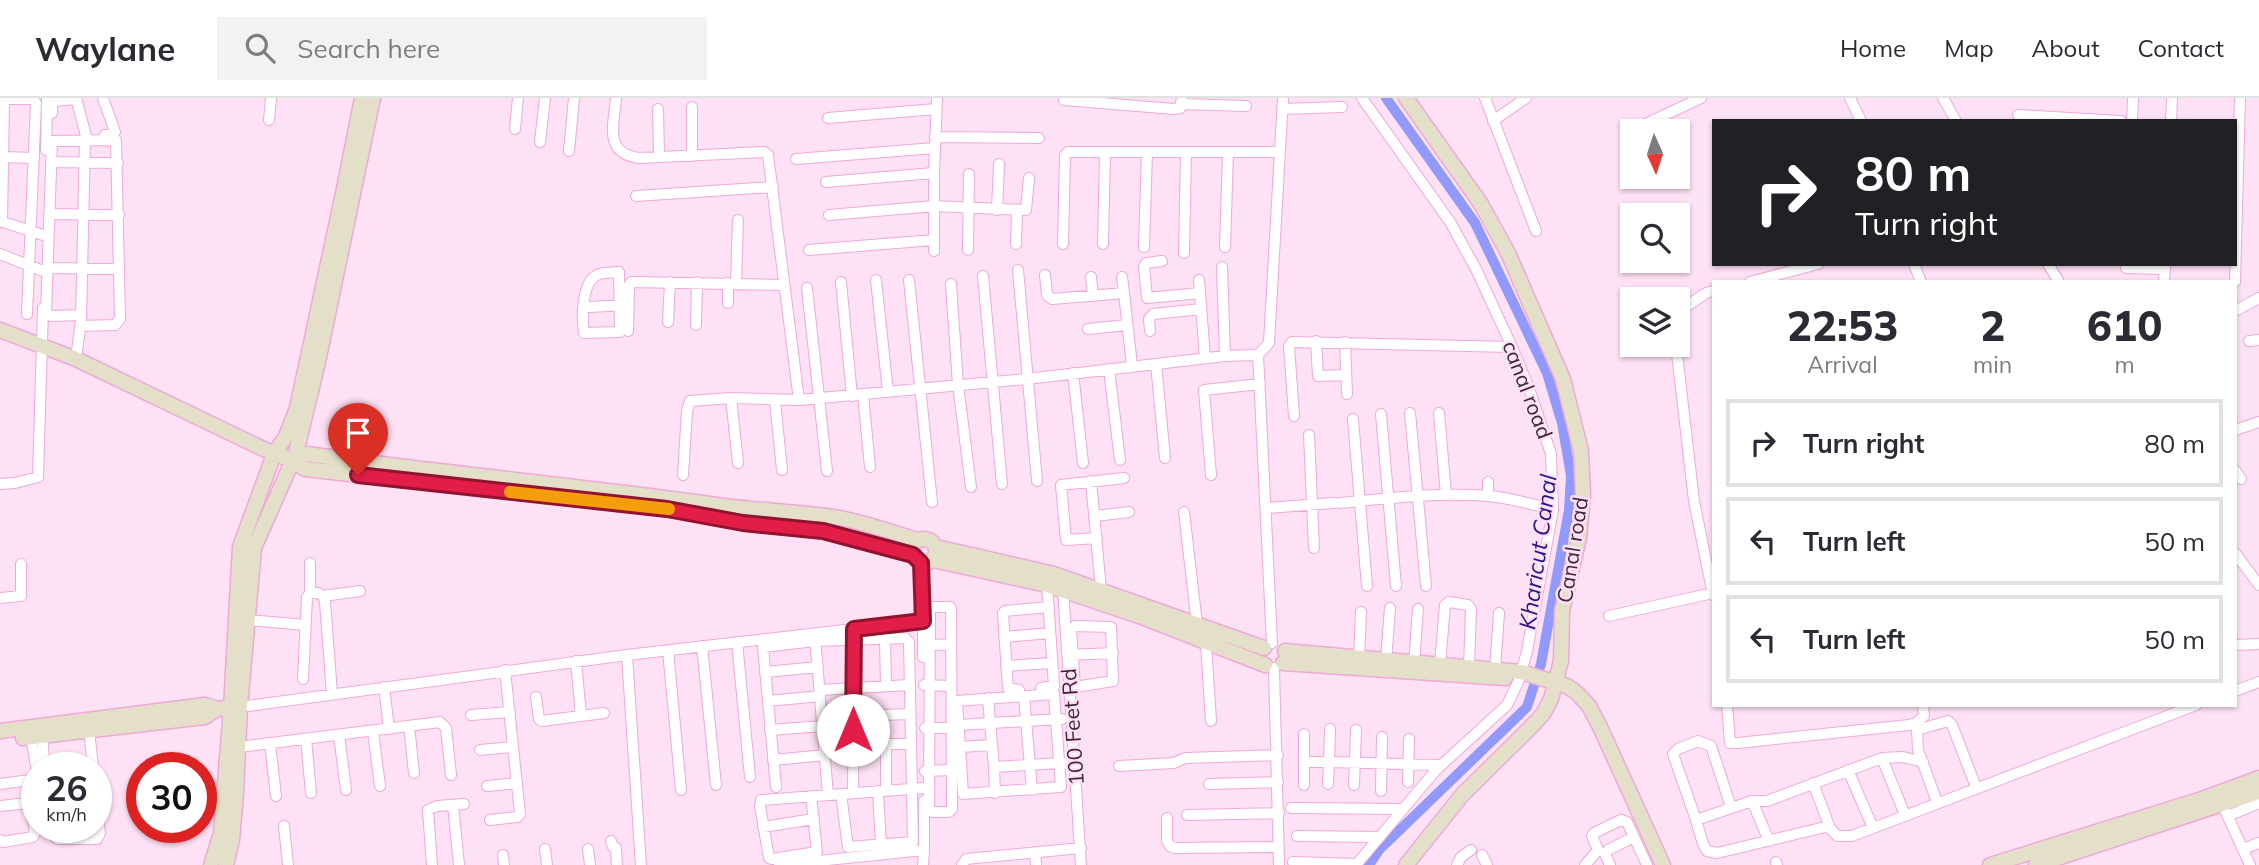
<!DOCTYPE html>
<html lang="en">
<head>
<meta charset="utf-8">
<style>
  body { margin:0; font-family:Mulish,sans-serif; background:#f2f2f3; color:#2b2b33; height:100vh; display:flex; flex-direction:column; font-size:26px; white-space:nowrap }
  * { box-sizing:border-box; margin:0 }
  p { font-size:23px; color:#7c7c81 }
  .icon { flex:none; width:38px; height:38px; fill:none; stroke:currentColor; stroke-width:2; stroke-linecap:round; stroke-linejoin:round }
  .map { position:relative; flex:1; overflow:hidden }
  .side { position:absolute; left:1712px; top:182px; width:525px; height:427px; display:flex; flex-direction:column; background:#fff; border-radius:0px; box-shadow:0 2px 5px #0004 }
  .side>* { flex:none }
  .hud { position:absolute; left:1712px; top:21px; width:525px; height:147px; border-radius:0px; box-shadow:0 2px 5px #0004; background:#202124; color:#fff; overflow:hidden }
  .needle { width:46px; rotate:177deg }
  .tools { position:absolute; left:1620px; top:21px; display:grid; gap:14px }
  .tools a { display:grid; place-items:center; width:70px; height:70px; border-radius:0px; background:#fff; box-shadow:0 2px 5px #0004; font-size:35px }
  .speed { position:absolute; left:21px; top:654px; display:flex; gap:14px; font-size:35px; font-weight:700; text-align:center }
  .speed>* { display:grid; place-content:center; width:91px; height:91px; border-radius:50%; background:#fff; box-shadow:0 2px 5px #0004; line-height:1 }
  .speed small { font-size:18px; font-weight:400 }
  .speed .limit { border:10px solid #d22; background:#fff; color:#111 }
  .pin { position:absolute; display:grid; place-items:center; width:60px; height:60px; color:#fff; margin:-72px -30px; border-radius:50% 50% 50% 0; rotate:-45deg; box-shadow:0 0 7px #0007 }
  .pin .icon { rotate:45deg }
  .me { position:absolute; width:77px; margin:-38px; rotate:0deg; stroke-linejoin:round; filter:drop-shadow(0 0 5px #0008) }
  .turn { display:flex; align-items:center; gap:24px; height:147px; padding:0 28px; font-size:32px }
  .turn .icon { width:91px; height:91px; stroke-width:2.5 }
  .turn b { display:block; font-size:49px; line-height:60px }
  .eta { display:flex; justify-content:space-evenly; align-items:center; height:119px; text-align:center }
  .eta b { font-size:42px; font-weight:800; line-height:49px }
  ul { padding:0; list-style:none }
  li { display:flex; align-items:center; gap:21px; height:88px; margin:0 14px 10px; padding:0 14px; border:4px solid #e1e1e2; border-radius:0px }
  li div { flex:1 }
  li b { display:block; font-size:26px }
  li em { font-style:normal }
  header { display:flex; align-items:center; gap:42px; box-sizing:border-box; height:98px; padding:0 35px; background:#fff; border-bottom:2px solid #e1e1e2 }
  header strong { font-size:33px }
  nav { display:flex; gap:38px; margin-inline-start:auto; font-size:24px }
  .search { width:490px; height:63px; background:#f2f2f3; display:flex; align-items:center; gap:18px; box-sizing:border-box; padding:0 24px; border-radius:0px; color:#7c7c81; font-size:26px }
  .map>svg:first-child { display:block }
</style>
</head>
<body>
<header>
<strong>Waylane</strong>
<div class="search"><svg class="icon" aria-label="search" viewBox="0 0 24 24"><circle cx="10" cy="10" r="6"/><path d="M15 15l6 6"/></svg>Search here</div>
<nav><a>Home</a><a>Map</a><a>About</a><a>Contact</a></nav>
</header>
<div class="map">
<svg width="2259" height="767" viewBox="0 0 2259 767">
  <rect width="100%" height="100%" fill="#fee1f4"/>
  <g fill="none" stroke-linecap="round" stroke-linejoin="round">
    <path stroke="#9199fb" stroke-width="10" d="M1369,767l10,-15 148,-143 14,-43 28,-154 2,-34 -9,-53 -15,-50 -72,-150 -89,-125"/>
    <defs>
      <path id="street" d="M76,0l10,38
        M103,0l12,34 -3,3h-7
        M616,0c-2,27 -13,55 23,60l125,-6 4,3 31,245 228,-21 198,-23 33,-1 14,288
        M1064,0v2l110,9 6,-1 2,-10
        M1485,0l51,133
        M1850,0l11,23
        M1943,0l13,23
        M0,1h33l3,4 -9,211
        M1181,6l65,2
        M692,9v49
        M658,11l1,48
        M1282,11l60,-2
        M52,15v-8l3,-4 21,-2
        M2018,17l103,6
        M828,20l108,-9
        M269,22l2,-22
        M1493,23l33,-23
        M2132,23l1,-23
        M2171,23l1,-23
        M1641,28l60,-28
        M515,31l3,-31
        M935,39l104,1
        M540,44l5,-44
        M46,52l1,-52
        M569,53l5,-53
        M3,59l31,1
        M796,61l139,-11
        M51,64l67,1
        M0,65h3l-1,59
        M3,65l1,-64
        M826,84l108,-9
        M636,98l137,-9
        M997,112l2,-46
        M49,116l70,1
        M829,117l105,-9 92,4 3,-32
        M0,123l43,14
        M1016,146l1,-33
        M1063,146l2,-89 3,-3h211
        M1103,146l2,-92
        M1144,149l3,-95
        M1225,149l3,-95
        M809,152l125,-10
        M968,152l1,-76
        M934,153v-78l3,-75
        M1184,155l2,-101
        M0,156l43,17
        M1162,163l-16,2 -2,4 3,31 53,-5
        M1914,166l7,18
        M2048,166l11,18
        M2127,166l-1,4 39,1
        M1222,169l3,89
        M48,170l71,1
        M1018,172l19,211
        M619,174l1,60 -36,1c-2,-14 -3,-50 13,-58 5,-3 16,-2 22,-3z
        M1045,177l2,20 5,4 72,-6 8,73
        M983,178l19,208
        M1091,179l2,19
        M1122,179l2,16
        M876,182l12,112
        M909,182l23,222
        M1199,182l6,78
        M841,184l11,114
        M1750,184l68,-18
        M2164,184l1,-17
        M2235,184l5,-184
        M736,185l2,-63
        M951,186l7,101 13,102
        M807,190l20,183
        M728,205v-20
        M590,209l34,-2
        M2235,213l24,-13
        M1678,214l28,-19 7,-2
        M668,224l2,-40
        M696,227l1,-43
        M80,228l35,-1 5,-6 -4,-179 -64,1 -6,172 5,3 30,-1
        M1088,231l39,-4
        M628,233l1,-46 2,-3 152,3
        M1150,233l-1,-12 4,-5 48,-5
        M1316,243l2,35 28,-1
        M2249,243l10,-1
        M1345,244l2,52
        M1676,247l18,156 19,94
        M1258,257l11,-12 14,-245
        M76,261l5,-39 4,-181
        M1156,266l9,94
        M1109,271l11,91
        M1073,275l10,90
        M863,297l7,72
        M731,300l7,65
        M775,303l7,69
        M1410,315l16,173
        M1439,315l7,82
        M1381,316l15,172
        M1294,318l-5,-70 3,-4 220,5
        M1353,321l14,167
        M2235,332l24,-8
        M1309,337l5,113
        M2235,372l6,9
        M683,377l4,-64 3,-10 41,-3 68,2
        M1211,377l-7,-85 56,-6
        M1091,383l10,109
        M1488,384v14
        M0,386l15,-1 23,-6 5,-169
        M1340,405c49,-5 99,-11 149,-7 22,2 43,8 64,14
        M1266,410l68,-5
        M1184,414l13,112
        M1095,418l34,-4
        M1097,440l-31,2 -5,-55 63,-7
        M2235,455l24,32
        M1063,491l18,276
        M310,495v-30
        M323,498l37,-5
        M0,500l21,-2v-32
        M933,509h17l1,2 1,200 -3,3h-17l-3,-3 1,-200z
        M1609,518l104,-23
        M248,522l57,5
        M923,523v36
        M1075,528l36,1 2,54 -38,6 -4,-58z
        M815,539l13,158
        M1004,539l46,-4
        M885,541l1,47
        M737,544l13,135
        M1206,545l5,78
        M924,546l27,1
        M2235,547l24,-1
        M702,548l14,139
        M668,552l13,140
        M627,557l14,210
        M1068,557l45,-2
        M1359,560l2,-46
        M576,563l5,55
        M1386,563l4,-53
        M1414,565l4,-54
        M1440,566l5,-59 4,-3 19,3 3,4 -2,58
        M1006,568l46,-3
        M1274,570l5,197
        M1495,571l4,-56
        M765,574l53,-5
        M303,581l4,-82 3,-4h8l5,3 2,6 7,92
        M924,587l27,1
        M384,589l5,42
        M1041,590l13,-2 -7,-101
        M820,592l89,-5
        M1019,592l-11,-2 -5,-75 2,-2 44,-4
        M2235,593l24,-9
        M1054,596l7,93 -98,7 -6,-93z
        M1024,598l8,94
        M536,599l3,22 3,2 62,-8
        M768,603l52,-5
        M1727,607l3,38h8l171,-18 7,-2 8,-7 -1,-11
        M240,609l387,-52 296,-34 -2,-58
        M471,617l39,-3
        M853,618l57,-2
        M1062,621l-72,4 4,44 81,-5
        M959,627l31,-2 -2,-25
        M409,628l5,47
        M925,630h27
        M89,632l4,37
        M770,632l53,-4
        M373,633l7,55
        M339,637l7,55
        M42,638l3,32
        M31,639l6,35
        M306,641l5,54
        M270,645l6,53
        M853,646h57
        M239,649l201,-25 6,6 5,47
        M960,649l32,-2
        M480,652l33,-3
        M1882,660l21,-1 20,5
        M773,662l52,-5
        M1304,664v-28
        M1119,668l55,-3 11,-5 93,-3
        M994,669l1,26
        M47,670l45,-4
        M1848,672l25,58
        M925,673l27,-1
        M1408,684l1,-43
        M1813,685l17,45
        M0,686l37,-5
        M1209,686l69,-2
        M1328,686l1,-22 112,3
        M1304,687v-23h25l1,-33
        M1354,687l2,-55
        M487,688l30,-3
        M776,689l-13,-140 52,-6 90,-3 4,4 4,200 -65,5 -7,-53
        M886,692v-46
        M878,693l3,54
        M1381,693l1,-54
        M853,695l1,-157
        M811,698l6,56 -45,7 -3,-1 -9,-52 1,-6 163,-12
        M1752,703l17,40
        M1937,704l-19,-52 -1,-20 31,-9 4,4 24,62
        M453,707l6,60
        M0,708l37,-4
        M2223,708l27,59
        M1291,710l112,1
        M1187,717l92,-2
        M1905,717l-23,-57 -115,43h-15l-56,19 7,24 4,7 10,2 108,-26 5,1 7,8h15l344,-131
        M2228,718l31,-13
        M1167,720v23l3,5 5,2 104,-1
        M490,722l27,-3 3,-3 -15,-144
        M1696,722l-23,-66 5,-5 20,-8 13,5 20,61
        M284,728l4,39
        M763,729l51,-8
        M52,730l1,7 4,4h40l3,-6 -4,-36
        M1297,738l83,1
        M0,742l3,2 30,-5 2,-4 -5,-30
        M611,743l2,6 3,1 1,17
        M545,751l2,16
        M588,751l2,16
        M2243,751l16,-6
        M924,752v-49
        M1035,754l1,13
        M503,757l1,10
        M1482,757l5,10
        M1293,764l64,2
        M1776,764l1,3
        M432,767l-4,-55 9,-4 27,-2
        M779,767l145,-15 -1,15
        M962,767l4,-6 115,-11
        M1356,767l80,-95 71,-65 12,-25 8,-29 26,-141 -2,-56 -21,-63 -18,-44 -36,-78 -26,-47 -88,-124
        M1457,767l4,-8 10,-7
        M1585,767l13,-15 -6,-14 2,-3 27,-13 6,2 20,43
        M1610,767l-5,-11 3,-4 26,-13"/>
      <path id="secondary" d="M1406,0l75,106 27,49 55,126 18,72 2,43 -4,44 -17,73 -1,50 -10,38 -8,15 -13,14 -67,66 -57,71
        M0,232l76,29 198,95 19,6 12,9 362,40 76,14 80,8 90,24
        M293,362l14,-6c139,20 278,32 417,52 39,5 78,6 116,12 26,5 52,14 77,22
        M912 453a12 12 0 1 1 24 0a12 12 0 1 1-24 0Z
        M936,449l118,27 210,74
        M933,462l114,25 95,32 123,48
        M1285,553l236,21 46,14 10,7 12,13 11,21 63,138
        M1283,565l222,15
        M0,633l205,-26 12,4 21,-2
        M23,640l182,-21 12,-8
        M211,767l10,-32 10,-125 9,-161 34,-93 12,-18 11,-28 48,-224 17,-86
        M226,767l6,-25 4,-47 4,-86 14,-159 42,-95 22,-91 55,-264
        M1990,767l212,-66 57,-21
        M2036,767l223,-73"/>
    </defs>
    <use href="#street" stroke="#efa9d9" stroke-width="12"/>
    <use href="#secondary" stroke="#efa9d9" stroke-width="17"/>
    <use href="#street" stroke="#fff" stroke-width="10"/>
    <use href="#secondary" stroke="#e3dfc8" stroke-width="14"/>
  </g>
  <g fill="none" stroke-linecap="round" stroke-linejoin="round">
    <defs>
      <path id="route" d="M358,377l309,34 76,14 80,8 90,24 8,8 2,58 -69,8 -1,101"/>
    </defs>
    <use href="#route" stroke="#92132f" stroke-width="18"/>
    <use href="#route" stroke="#e11d48" stroke-width="12"/>
    <path stroke="#f59e0b" stroke-width="12" d="M510,394l159,17"/>
  </g>
  <g text-anchor="middle" stroke-width="5" stroke-linejoin="round" paint-order="stroke">
    <g font-size="21" fill="#412639" stroke="#fee1f4">
      <text transform="translate(1527 292) rotate(69)" y="7">canal road</text>
      <text transform="translate(1573 452) rotate(-81)" y="7">Canal road</text>
      <text transform="translate(1073 629) rotate(-94)" y="7">100 Feet Rd</text>
    </g>
    <g font-size="23" font-style="italic" fill="#291487" stroke="#fee1f4">
      <text transform="translate(1538 454) rotate(-82)" y="8">Kharicut Canal</text>
    </g>
  </g>
</svg>
<div class="tools">
<a><svg class="needle" viewBox="-14 -14 28 28"><path d="M0-13l5 13h-10z" fill="#e53935"/><path d="M0 13l5-13h-10z" fill="#7c7c81"/></svg></a>
<a><svg class="icon" aria-label="search" viewBox="0 0 24 24"><circle cx="10" cy="10" r="6"/><path d="M15 15l6 6"/></svg></a>
<a><svg class="icon" aria-label="layers" viewBox="0 0 24 24"><path d="M12 4l9 5-9 5-9-5zM3 14l9 5 9-5"/></svg></a>
</div>
<div class="speed"><div>26<small>km/h</small></div><div class="limit">30</div></div>
<div class="pin" style="left:358px;top:377px;background:#d93025"><svg class="icon" aria-label="arrive" viewBox="0 0 24 24"><path d="M6 21V4h12l-3 4 3 4H6"/></svg></div>
<svg class="me" style="left:853px;top:632px" viewBox="-20 -20 40 40"><circle r="19" fill="#fff"/><path d="M0-13L10 11 0 6-10 11z" fill="#e11d48"/></svg>
<div class="hud">
<div class="turn"><svg class="icon" aria-label="right" viewBox="0 0 24 24"><path d="M7 20v-9h11M14 6l5 5-5 5"/></svg><div><b>80 m</b>Turn right</div></div>
</div>
<section class="side">
<div class="eta">
<div><b>22:53</b><p>Arrival</p></div>
<div><b>2</b><p>min</p></div>
<div><b>610</b><p>m</p></div>
</div>
<ul>
<li><svg class="icon" aria-label="right" viewBox="0 0 24 24"><path d="M7 20v-9h11M14 6l5 5-5 5"/></svg><div><b>Turn right</b></div><em>80 m</em></li>
<li><svg class="icon" aria-label="left" viewBox="0 0 24 24"><path d="M17 20v-9H6M10 6l-5 5 5 5"/></svg><div><b>Turn left</b></div><em>50 m</em></li>
<li><svg class="icon" aria-label="left" viewBox="0 0 24 24"><path d="M17 20v-9H6M10 6l-5 5 5 5"/></svg><div><b>Turn left</b></div><em>50 m</em></li>
</ul>
</section>
</div>
</body>
</html>
